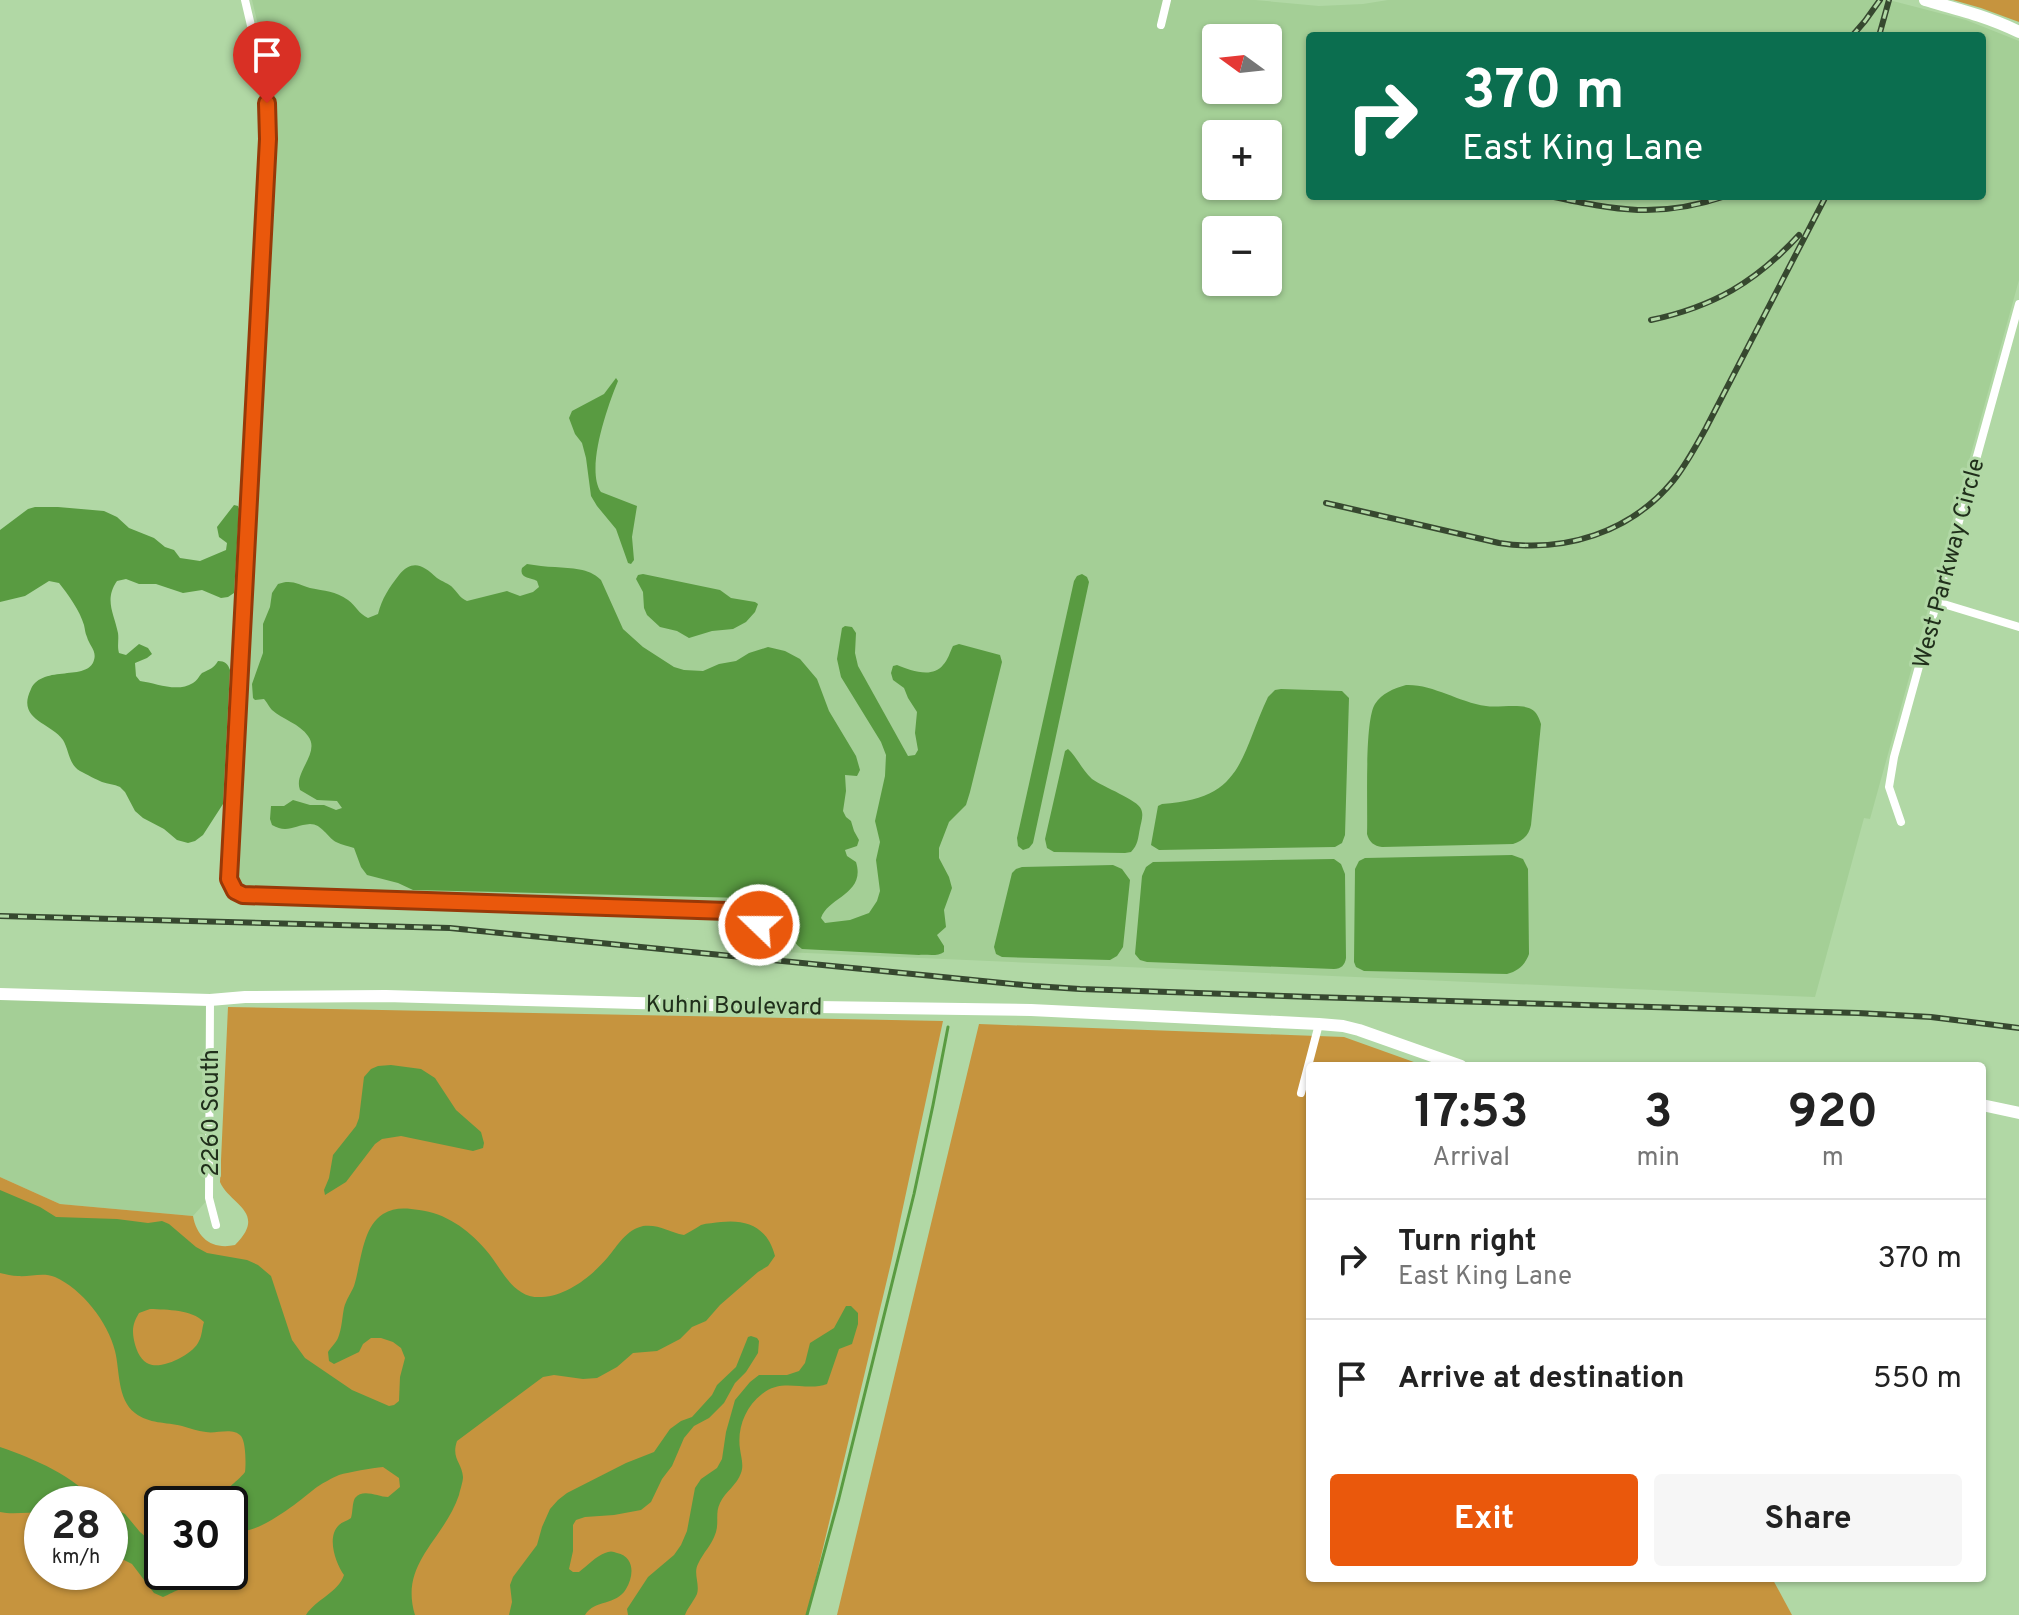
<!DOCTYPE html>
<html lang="en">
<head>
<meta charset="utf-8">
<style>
  body { margin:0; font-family:Overpass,sans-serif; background:#f6f6f6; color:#222; height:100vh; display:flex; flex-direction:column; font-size:30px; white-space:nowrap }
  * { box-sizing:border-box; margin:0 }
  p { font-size:26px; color:#767676 }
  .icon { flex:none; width:44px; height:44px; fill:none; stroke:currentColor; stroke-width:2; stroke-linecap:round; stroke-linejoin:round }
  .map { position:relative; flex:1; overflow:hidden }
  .details { position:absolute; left:1306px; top:1062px; width:680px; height:520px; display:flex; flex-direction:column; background:#fff; border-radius:8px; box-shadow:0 2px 6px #0004 }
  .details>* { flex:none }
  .banner { position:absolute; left:1306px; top:32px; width:680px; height:168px; border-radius:8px; box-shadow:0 2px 6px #0004; background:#0b6e4f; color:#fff; overflow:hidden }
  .needle { width:52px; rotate:285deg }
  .controls { position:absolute; left:1202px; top:24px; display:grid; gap:16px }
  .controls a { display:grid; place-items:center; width:80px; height:80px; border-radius:8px; background:#fff; box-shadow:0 2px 6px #0004; font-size:40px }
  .speed { position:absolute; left:24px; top:1486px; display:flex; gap:16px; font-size:40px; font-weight:700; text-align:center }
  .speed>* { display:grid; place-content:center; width:104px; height:104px; border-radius:50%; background:#fff; box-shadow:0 2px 6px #0004; line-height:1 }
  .speed small { font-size:20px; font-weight:400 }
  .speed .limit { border:4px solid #111; border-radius:12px; background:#fff; color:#111 }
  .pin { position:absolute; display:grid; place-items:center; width:68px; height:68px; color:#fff; margin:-82px -34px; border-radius:50% 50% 50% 0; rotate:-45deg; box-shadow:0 0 8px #0007 }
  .pin .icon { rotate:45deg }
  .me { position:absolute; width:88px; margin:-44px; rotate:292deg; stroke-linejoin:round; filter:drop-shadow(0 0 6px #0008) }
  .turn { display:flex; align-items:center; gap:28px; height:168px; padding:0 24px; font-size:36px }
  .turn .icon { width:104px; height:104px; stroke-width:2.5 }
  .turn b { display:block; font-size:56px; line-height:68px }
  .eta { display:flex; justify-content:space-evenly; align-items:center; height:136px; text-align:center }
  .eta b { font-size:48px; font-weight:700; line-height:56px }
  .cta { display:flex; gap:16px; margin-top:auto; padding:16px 24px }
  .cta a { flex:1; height:92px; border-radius:8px; background:#ea580c; color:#fff; font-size:32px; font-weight:700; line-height:92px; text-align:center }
  .cta a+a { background:#f6f6f6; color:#222 }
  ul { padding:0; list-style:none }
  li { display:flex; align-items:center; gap:24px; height:120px; padding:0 24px; border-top:2px solid #e0e0e0 }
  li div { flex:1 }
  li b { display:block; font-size:30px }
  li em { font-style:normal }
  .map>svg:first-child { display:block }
</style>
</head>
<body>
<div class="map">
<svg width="2019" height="1615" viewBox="0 0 2019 1615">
  <rect width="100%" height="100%" fill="#b1d8a5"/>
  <path fill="#a4cf96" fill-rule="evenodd" d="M252,0h1003l64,6 44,-2 25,-4h501l77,20 53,21v239l-149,539 -6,-1 -49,179 -1031,-45 -8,-5 -7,-20 -8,-11 -17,-11 -13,-3 -477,-12 -9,-3 -7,-6 -4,-9 39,-759 -4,-42zM1310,36h672v160h-672zM1216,38h52v52h-52zM1216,134h52v52h-52zM1216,230h52v52h-52z
    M0,994l210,6 -1,198 -16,18 -133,-12 -60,-27z"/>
  <path fill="#c6943e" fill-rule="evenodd" d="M1953,0h66v22l-38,-14z
    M228,1007l715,14 -52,242 -84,352h-807v-438l60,27 133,12c4,22 19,34 42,29 33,-33 -5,-40 -15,-63zM42,1504h68v68h-68zM162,1504h68v68h-68z
    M979,1024l365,13 81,29h-115v512h462l20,37h-955z"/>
  <path fill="#599b41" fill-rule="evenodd" d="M616,378l2,3c-10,24 -33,88 -17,111l36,14 -5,31 2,23 -3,4 -3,-1 -12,-34 -19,-23 -6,-10 -5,-38 -4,-15 -7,-9 -6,-16 3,-7 32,-17z
    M234,505l4,1 1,3 -5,84 -6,4 -7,1 -19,-8 -19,3 -27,-9h-17l-13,-5 -9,2c-13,19 -3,32 1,52 1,7 -1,13 1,20l7,2 13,-11 9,4 4,6 -5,4 -12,5 1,13 4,5c16,2 37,12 53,2 4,-2 6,-7 9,-10 8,-4 11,-4 16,-12 7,0 10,3 12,9l-7,134 -20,31 -8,6 -7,2 -11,-3 -13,-11 -21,-11 -8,-7 -10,-19 -5,-5c-6,-3 -12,-3 -18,-5 -5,-2 -16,-8 -22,-11 -11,-6 -11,-21 -17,-31 -13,-18 -47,-20 -32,-51 12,-25 57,-7 63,-29 3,-9 -5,-15 -7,-23 -2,-4 -2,-8 -3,-12 -4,-14 -16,-31 -25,-42l-10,-2 -24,15 -25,6v-72l28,-21 7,-2h23l46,4 13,6 12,11 25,10 11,9 9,3 6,8 20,3 26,-11 1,-7 -8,-6 -2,-10z
    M527,564c9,1 19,3 28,3 17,2 33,0 46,13l22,49 20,18 31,20 10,3 19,1 16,-7 17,-3 13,-8 19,-6 17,4 15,8 17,20 12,32 27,45 4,14 -3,6 -12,-1 1,16 -3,20 3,6 5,4 3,10 5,9 -2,6 -12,4 2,6 9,6c10,32 -28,35 -35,56l4,5 25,-3 19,-7 8,-12 3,-10 -4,-31 4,-18 -5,-21 10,-45 1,-21 -5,-13 -40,-65 -4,-18 5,-31 3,-2 7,1 4,6 -1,20 3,13 50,90 7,-1 3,-5 -3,-17 2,-21 -9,-14 -4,-10 -11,-8 -2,-7 2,-7 4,-1c13,5 35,14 46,0 5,-5 7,-13 10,-19l6,-2 41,11 2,7 -32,130 -4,13 -17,17 -10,26v10l10,19 3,11 -8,22 2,17 -9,8 7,11v6c-7,5 -17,2 -25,3l-117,-6c-12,-8 -14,-22 -22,-33 -8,-11 -22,-15 -35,-18l-332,-8 -15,-7 -31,-8 -6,-8 -7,-19c-5,-2 -12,-3 -18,-6 -9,-5 -14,-18 -26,-18 -15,1 -23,10 -38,1l-2,-6 1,-13h13l9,-6 17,5h14l12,5 6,-2 -5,-7 -20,-1 -17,-10c-7,-18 21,-37 8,-54 -8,-12 -26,-17 -36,-26 -2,-2 -6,-9 -8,-11l-9,1 -2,-2 -1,-14 11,-31v-29l7,-17 2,-14 6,-9c13,-5 20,0 32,4 15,3 25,3 38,12 8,6 11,14 20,18l10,-4c4,-16 11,-26 21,-39 14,-17 25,-9 38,3 5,4 12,5 16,10 6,6 7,10 14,13l40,-10 13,5 13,-4 6,-5 -2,-6c-7,-4 -18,-2 -15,-13z
    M643,574l77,16 11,8 24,4 3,2 -3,8 -9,10 -13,7 -21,2 -23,7 -12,-7 -17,-4 -13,-12 -3,-7 -1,-16 -7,-13 2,-4z
    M1082,574l5,3 2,5 -56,261 -4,5 -6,2 -5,-4 -1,-8 57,-257 3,-5z
    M1406,685c27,-1 52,17 80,21 12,2 35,-3 45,3 6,3 8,9 10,15l-10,101c-2,10 -8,16 -18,19l-131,3c-8,-1 -13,-5 -15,-13 1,-25 -3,-113 8,-130 7,-11 18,-15 31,-19z
    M1281,689l61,2 7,7 -4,137 -3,8 -7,4 -176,3 -8,-5 7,-39 4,-2c81,-5 77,-45 106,-107l7,-7z
    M1068,749c9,8 14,21 24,30 11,8 46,21 49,30 3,6 0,13 -1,19 -2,10 -2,17 -9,24l-6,1 -71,-1 -7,-4 -2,-9 20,-88z
    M1512,855l11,4 5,10 1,85c-4,11 -11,17 -22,20l-143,-3 -8,-4 -2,-5 1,-93 4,-8 6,-3z
    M1334,859l7,5 4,10 1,84c-1,7 -5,11 -12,11l-187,-7 -7,-2 -5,-6 7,-78 4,-9 7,-5z
    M1113,865l9,4 8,11 -7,67 -6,9 -7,4 -108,-3 -6,-3 -2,-7 18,-74 4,-4 6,-2z
    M391,1065l30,4 14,9 21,32 25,22 3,11 -1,5 -10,3 -72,-15 -19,3 -7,5 -29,38 -21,13 -1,-5 5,-12 4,-23 23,-29 3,-8 5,-41 7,-8 7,-3z
    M0,1190l40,17 16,10 61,2 31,4 14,-2 7,3 27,23 11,6 40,7 11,5 13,11 21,64 13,18 47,32 37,16 5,-1 5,-4 1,-24 5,-19 -4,-10 -8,-6 -12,-4h-10l-8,6 -4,8 -25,12 -5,-3 -1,-9c3,-5 8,-9 10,-14 4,-10 4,-20 6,-30 2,-8 7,-15 10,-22 7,-22 8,-59 29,-72 11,-7 23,-6 36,-4 26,3 49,19 66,39 17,19 27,50 57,48 25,-1 50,-21 66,-40 10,-12 18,-27 35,-31 16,-2 26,6 41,9 6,-3 12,-7 17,-10 6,-2 14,-2 20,-3 27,-3 47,6 54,34l-7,10 -10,6 -38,33 -14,16 -14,6 -12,12 -23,12 -24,2 -16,14 -20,11 -14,1 -29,-4 -11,2 -86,64c-6,18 5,21 6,36 0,5 -3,13 -4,18 -15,45 -60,68 -44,120h-109c10,-16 32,-22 38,-40 -8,-11 -18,-38 -5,-50 3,-3 8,-4 12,-7 2,-6 1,-15 4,-20 8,-10 23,-1 33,-1l12,-10 -1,-9 -16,-11c-11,1 -34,5 -44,8 -7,3 -16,8 -22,12 -13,10 -74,63 -87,36 -2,-4 0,-14 0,-19h-7c0,-17 13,-20 22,-32 1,-7 1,-30 -4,-36 -8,-9 -25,-2 -35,-4 -9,-1 -16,-4 -24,-6 -16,-4 -33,-2 -47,-13 -18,-14 -15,-42 -20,-62 -7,-29 -33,-62 -60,-74 -12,-5 -25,0 -37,-1 -6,0 -12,-2 -18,-3zM150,1309c18,1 41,0 54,13 -2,6 -2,14 -5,19 -5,13 -37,29 -50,23 -11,-4 -16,-23 -16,-33 0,-7 3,-13 6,-18z
    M846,1306h5l7,7v11l-6,20 -13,5 -12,35c-21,8 -45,-7 -65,10 -17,13 -25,35 -22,55 1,8 4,16 1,24 -4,12 -16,19 -21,30 -5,10 -1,18 -4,29 -5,15 -12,19 -18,32 -5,9 2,20 -1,30 -3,7 -9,13 -12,21h-57l-1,-6 21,-32 26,-22 7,-10 6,-14 8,-43 6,-9 16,-11 5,-9 4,-27 9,-32 15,-18 9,-7h28l12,-4 6,-8 5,-20 24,-15z
    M751,1336l6,2 2,3 -1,12 -12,19 -11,11 -11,20 -15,15 -15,8 -10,12 -12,28 -10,13 -11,23 -10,8 -27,5 -29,2 -9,3 -3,5v26l-4,18 4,3h6c8,-6 17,-16 26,-19 4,-2 8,-2 12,0 18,4 17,23 9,36 -10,17 -31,10 -41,26h-76l3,-13 -2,-17 3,-8 24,-32 5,-18 8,-18 8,-9 9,-7 59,-30 28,-11 16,-23 11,-8 11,-4 20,-22 5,-10 19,-18 12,-30z
    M0,1447c35,12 74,29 98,57h-56v10c-14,-3 -28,1 -42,-2z
    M110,1512h11l4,2 15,18 22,19v21h60v9c-12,11 -25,7 -40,8 -7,1 -13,6 -19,8l-9,-4 -22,-29 -22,-11z"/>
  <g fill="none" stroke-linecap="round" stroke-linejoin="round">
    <path stroke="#599b41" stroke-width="3" d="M807,1615l32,-117 75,-304 19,-89 15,-78"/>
    <path stroke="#fff" stroke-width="8" d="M245,0l20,85 3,54 -39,740 3,8 11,8 485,16c23,3 37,16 42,38
      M1161,25l6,-25
      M1937,602l82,25
      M1901,822l-12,-35 5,-30 125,-453
      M210,1000l-1,198 7,27
      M1301,1093l18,-69"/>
    <path stroke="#fff" stroke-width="12" d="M1925,0c32,9 64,17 94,32
      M0,994l210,6 35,-3 141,-1 359,10 286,4 288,14 24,2 16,4 102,36
      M1982,1105l37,8"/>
    <defs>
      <path id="rail" d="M1852,36l13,-15 15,-21
        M1879,36l10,-36
        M1549,196c67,14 109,23 177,0
        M1651,320c62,-13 105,-38 148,-85
        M1326,503l173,40c65,10 131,-10 174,-62 13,-16 23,-35 33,-53l120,-232
        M0,916l450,12 584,58 46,3 232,8 546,16 73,4 88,11"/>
    </defs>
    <use href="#rail" stroke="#36482f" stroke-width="6"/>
    <use href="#rail" stroke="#b1d8a5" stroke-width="3" stroke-dasharray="9" stroke-linecap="butt"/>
  </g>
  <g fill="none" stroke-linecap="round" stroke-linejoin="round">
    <defs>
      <path id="route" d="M267,103l1,36 -39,740 6,12 8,4 485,16 14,3 17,11"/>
    </defs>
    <use href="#route" stroke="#983908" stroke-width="20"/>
    <use href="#route" stroke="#ea580c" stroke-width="14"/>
  </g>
  <g text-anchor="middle" stroke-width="6" stroke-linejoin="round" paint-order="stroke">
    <g font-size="24" fill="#202f1b" stroke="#b1d8a5">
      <text transform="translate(1948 563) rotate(-75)" y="8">West Parkway Circle</text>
      <text transform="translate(734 1005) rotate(1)" y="8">Kuhni Boulevard</text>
      <text transform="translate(210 1113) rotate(-90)" y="8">2260 South</text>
    </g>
  </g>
</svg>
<div class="controls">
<a><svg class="needle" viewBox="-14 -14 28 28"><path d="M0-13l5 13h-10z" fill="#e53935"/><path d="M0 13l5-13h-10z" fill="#767676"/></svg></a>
<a>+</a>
<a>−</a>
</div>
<div class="speed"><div>28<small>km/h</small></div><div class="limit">30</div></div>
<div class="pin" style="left:267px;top:103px;background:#d93025"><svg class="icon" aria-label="arrive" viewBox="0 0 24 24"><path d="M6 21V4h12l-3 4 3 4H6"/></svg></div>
<svg class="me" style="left:759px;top:925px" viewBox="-20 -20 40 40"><circle r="17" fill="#ea580c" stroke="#fff" stroke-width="3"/><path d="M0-11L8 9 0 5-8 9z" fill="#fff"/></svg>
<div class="banner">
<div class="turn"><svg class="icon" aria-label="right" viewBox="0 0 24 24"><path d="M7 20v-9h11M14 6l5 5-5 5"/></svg><div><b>370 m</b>East King Lane</div></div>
</div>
<section class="details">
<div class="eta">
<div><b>17:53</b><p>Arrival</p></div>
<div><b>3</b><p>min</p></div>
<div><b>920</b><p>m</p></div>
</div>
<ul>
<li><svg class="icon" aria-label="right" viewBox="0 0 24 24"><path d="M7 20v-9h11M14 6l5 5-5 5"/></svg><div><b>Turn right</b><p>East King Lane</p></div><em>370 m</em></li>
<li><svg class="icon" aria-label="arrive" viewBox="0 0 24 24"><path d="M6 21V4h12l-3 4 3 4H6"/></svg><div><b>Arrive at destination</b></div><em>550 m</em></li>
</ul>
<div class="cta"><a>Exit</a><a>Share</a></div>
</section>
</div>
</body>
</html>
